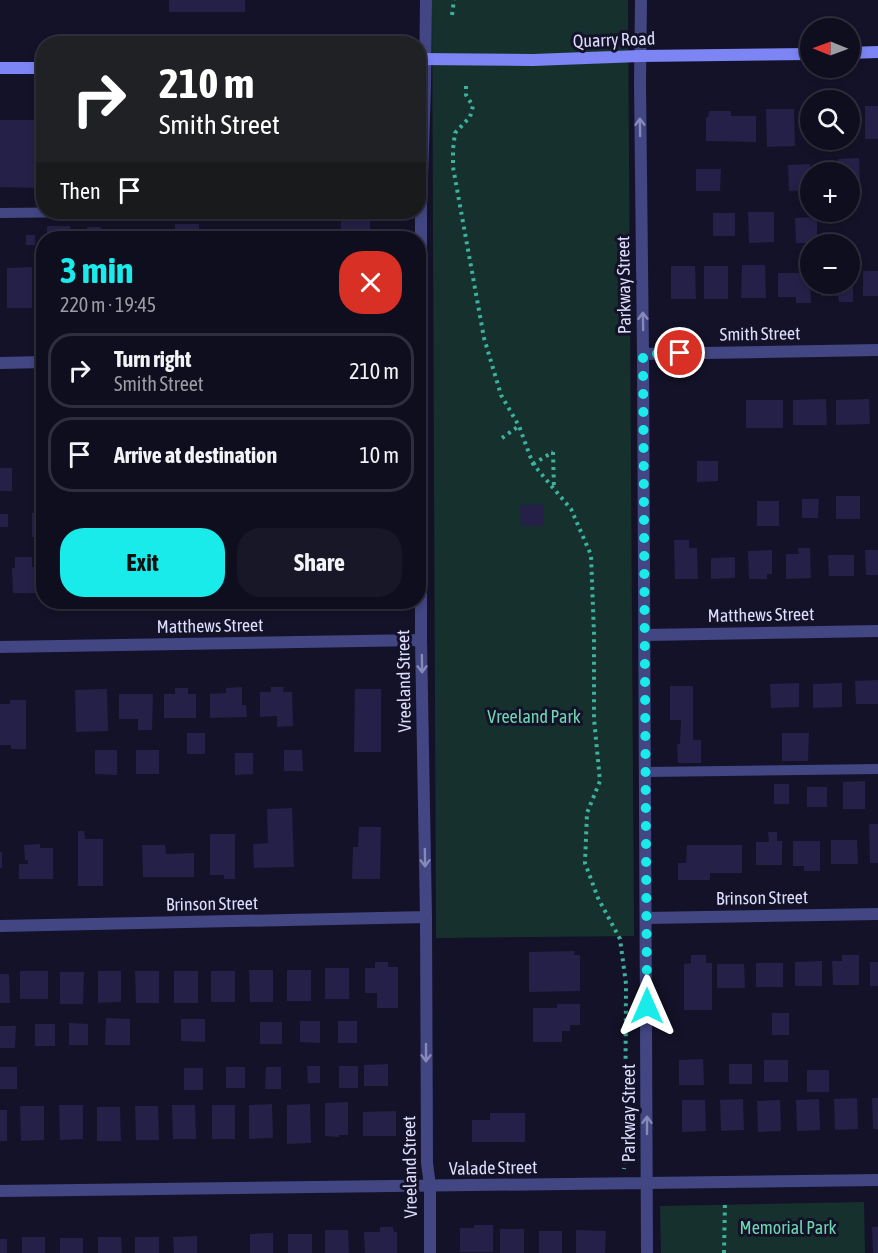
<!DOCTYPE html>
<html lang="en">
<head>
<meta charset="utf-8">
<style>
  body { margin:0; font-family:"Asap Condensed",sans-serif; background:#181727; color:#f1f3f6; height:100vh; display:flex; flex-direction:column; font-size:22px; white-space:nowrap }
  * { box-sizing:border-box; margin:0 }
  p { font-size:20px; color:#9b9ca4 }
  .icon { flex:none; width:33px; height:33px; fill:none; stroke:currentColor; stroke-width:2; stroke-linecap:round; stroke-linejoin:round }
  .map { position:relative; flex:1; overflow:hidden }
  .details { position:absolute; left:36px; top:231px; width:390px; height:378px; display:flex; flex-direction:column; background:#0f0e1e; border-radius:24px; box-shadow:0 3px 9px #0003,0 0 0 2px #2f2e3c }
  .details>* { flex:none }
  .top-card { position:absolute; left:36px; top:36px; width:390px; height:183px; border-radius:24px; box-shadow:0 3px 9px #0003,0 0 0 2px #2f2e3c; background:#202124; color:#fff; overflow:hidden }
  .needle { width:39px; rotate:271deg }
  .tools { position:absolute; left:800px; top:18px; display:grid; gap:12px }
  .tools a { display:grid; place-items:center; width:60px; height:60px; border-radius:50%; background:#0f0e1e; box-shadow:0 3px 9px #0003,0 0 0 2px #2f2e3c; font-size:30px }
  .pin { position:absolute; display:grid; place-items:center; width:51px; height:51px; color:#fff; margin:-26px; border:3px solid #fff; border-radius:50%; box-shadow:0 2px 6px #0007 }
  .me { position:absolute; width:66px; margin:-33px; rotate:0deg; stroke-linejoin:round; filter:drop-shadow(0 0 4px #0008) }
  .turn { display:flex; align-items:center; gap:21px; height:126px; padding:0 24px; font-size:27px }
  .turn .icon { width:78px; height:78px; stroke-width:2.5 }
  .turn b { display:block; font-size:42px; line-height:51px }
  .then { display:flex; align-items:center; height:57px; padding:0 24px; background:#0003; gap:12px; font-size:22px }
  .round { display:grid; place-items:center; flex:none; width:63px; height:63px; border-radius:24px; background:#181727 }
  .headline { display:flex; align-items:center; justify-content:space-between; height:102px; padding:0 24px }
  h1 { font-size:36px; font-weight:700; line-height:45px; color:#19ebea }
  .button { display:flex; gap:12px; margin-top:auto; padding:12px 24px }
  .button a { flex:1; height:69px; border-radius:24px; background:#19ebea; color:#111; font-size:24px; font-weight:700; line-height:69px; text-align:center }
  .button a+a { background:#181727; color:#f1f3f6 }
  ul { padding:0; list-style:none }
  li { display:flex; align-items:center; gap:18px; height:75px; margin:0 12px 9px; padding:0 12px; border:3px solid #2f2e3c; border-radius:24px }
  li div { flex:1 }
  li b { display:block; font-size:22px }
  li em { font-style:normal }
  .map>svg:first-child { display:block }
</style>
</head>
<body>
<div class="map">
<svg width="878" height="1253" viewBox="0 0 878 1253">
  <rect width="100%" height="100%" fill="#141228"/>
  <path fill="#16312d" d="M432,0h196l6,936 -198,2z
    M864,1202l1,51h-204l-1,-47z"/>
  <path fill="#242047" d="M169,0h76v12h-76z
    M865,106h13v33h-13z
    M766,109h28l1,37 -28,1z
    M709,111h22v5h25v26l-50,-1v-24h2z
    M0,120h38v68l-38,-1z
    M817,140h23v2h-23z
    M859,158l1,25h-11v-11h-11v-13z
    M810,164v26l-21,1 -1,-26z
    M696,169h25l-1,22h-24z
    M40,186h4v15h-3z
    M748,212h26v30l-25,1z
    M713,213h22v23h-22z
    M817,217v26h-21l-1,-25z
    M341,221h29v17h-29z
    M175,224h24v14h-24z
    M47,226h23v12h-23z
    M87,227h14v11h-14z
    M26,235h9v10h-9z
    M742,265h23l1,33h-25z
    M671,266h24l1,33h-25z
    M704,266h24v33h-24z
    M32,267v41h-25v-40z
    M863,271h15v25h-15z
    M849,272h4v30h-14l-1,-6h-17v-12h28z
    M778,273h32l1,30h-15v-6h-18z
    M44,275v34h-5v-33z
    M826,399l1,26h-34v-25z
    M869,399l1,25 -34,1v-25z
    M746,400h37v28h-37z
    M697,461h21v20l-21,1z
    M0,468h12v23h-12z
    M836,496h24v23h-24z
    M802,499h17l-1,19h-16z
    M757,501h22v25h-22z
    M543,504l1,22h-23l-1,-21z
    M32,513h12v24h-12z
    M0,514h8v13h-8z
    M674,540h15v8h8l1,31h-23z
    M798,548h12l1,30 -25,1v-25h13z
    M772,550v24h-5v5h-18l-1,-28z
    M865,550h13v25h-12z
    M828,555h26v21h-25z
    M15,557h17v10h12v26h-31l-1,-25h3z
    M735,557v21l-24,1v-21z
    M878,680v24h-22l-1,-23z
    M799,683v24l-28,1 -1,-24z
    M842,683v24l-29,1v-24z
    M670,686h23v54h8v23h-23l-1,-19h3l1,-24h-11z
    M242,687v18h4l1,12 -37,1v-24l16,-1v-5z
    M271,687h13l-1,5h9l1,34 -16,1v-11l-17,1v-25h11z
    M175,688h13v6h8v24h-32v-24h11z
    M107,689l1,42 -32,1 -1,-42z
    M355,689h26v63h-27z
    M119,694h34l-1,36h-14v-11h-19z
    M10,700h16v49h-15v-4h-11v-41h10z
    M187,733h18v21h-18z
    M782,733h27l-1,28h-26z
    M95,750h22v25l-22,-1z
    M136,750h23v24h-23z
    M284,750h18l1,21h-19z
    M235,753h18v21l-18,1z
    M865,781v28h-22v-27z
    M774,784h15v20h-15z
    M807,787h20v20h-20z
    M292,808l2,59 -40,1 -1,-24 15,-1 -1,-34z
    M869,824h9v39h-8z
    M359,827h22l-1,52h-28l1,-32h5z
    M78,831h6l1,8h18v47h-25z
    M768,832h9v9h5v24h-26v-23h13z
    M210,834h25v45h-11v-4h-14z
    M831,840h26l1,24h-27z
    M793,841h27v30h-16v-5h-11z
    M40,844v4h13v31h-34v-15h9v-4h-3l-1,-15z
    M142,845h23l1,9 28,-1v24h-51z
    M687,845h55v28h-32v7h-32v-17h8z
    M0,852h2v16h-2z
    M575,951l-1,4h6v36l-51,1v-40z
    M691,955h15v8h6v47h-28v-46l7,-1z
    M842,955h17v30h-26l-1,-24h10z
    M822,961v25h-27v-24z
    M375,962h13v5h10v41h-21v-15h-12v-25h10z
    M870,962h8v24h-8z
    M756,963h27v24h-27z
    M717,964h27l1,24h-28z
    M325,968h24v31h-24z
    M249,970h24v32h-23z
    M287,970h24v31h-24z
    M20,971h28v28h-28z
    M98,971h23v31l-23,1z
    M135,971h24v32h-23z
    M174,971h24v32h-24z
    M211,971h24v31h-24z
    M60,972h24l-1,32h-23z
    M0,974h9l1,29h-10z
    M557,1004h23v21h-10v6h-8v11h-29v-34h24z
    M772,1013h17v22h-17z
    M106,1018l24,1v26h-25z
    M181,1019h24v23l-24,-1z
    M300,1021h20v22l-20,-1z
    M338,1021h19v22h-19z
    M260,1022h22v22h-22z
    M69,1023l19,1v21h-19z
    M35,1024h20v22h-20z
    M0,1026h16l-1,22h-15z
    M703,1059l1,26h-25v-25z
    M764,1060h24v22h-24z
    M388,1064v22h-24v-21z
    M729,1064h23v20h-23z
    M307,1066h13v17h-12z
    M339,1066h19v22h-19z
    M0,1067h17v22h-17z
    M226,1067h19v21h-19z
    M266,1067h15v22h-16z
    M184,1068h19v22h-19z
    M807,1070h22v22h-22z
    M857,1098l1,31 -23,1 -1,-31z
    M872,1098h6v31h-5z
    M743,1099l1,31 -23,1 -1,-31z
    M819,1099l1,31 -23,1 -1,-31z
    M682,1100h23l1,31 -24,1z
    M780,1100l1,31 -23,1 -1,-31z
    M348,1102v33h-9v2l-14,-1v-33z
    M272,1104l1,34 -24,1v-34z
    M310,1104l1,39 -24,1v-39z
    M59,1105h24v34l-23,1z
    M172,1105h23l1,34h-23z
    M212,1105h23v34h-23z
    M20,1106h24v34l-23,1z
    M135,1106h23l1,34h-23z
    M97,1107h23l1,34h-24z
    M0,1110h7v31h-7z
    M396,1111v25h-33v-24z
    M490,1113h35v29h-53v-22h18z
    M474,1225h19v27h-33v-24h14z
    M380,1227h13l1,5h3v21h-32l-1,-21h16z
    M872,1227h6v26h-5z
    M500,1229h24v24h-24z
    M325,1230h23l1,23h-24z
    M576,1230l30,1 -1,22h-29z
    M539,1231h23v22h-23z
    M273,1233v20h-23v-19z
    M288,1234h24v19h-24z
    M197,1236v17h-23l-1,-16z
    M22,1237h23v16h-23z
    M98,1237h23l1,16h-24z
    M135,1237h24v16h-24z
    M60,1238h23v15h-23z
    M0,1239h7v14h-7z"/>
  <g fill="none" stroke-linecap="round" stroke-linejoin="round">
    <path stroke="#3bb19e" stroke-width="4" stroke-dasharray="3 4.5" stroke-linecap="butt" d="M452,15l2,-15
      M466,86v9l7,11 -3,11 -15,16 -2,16v18l31,171 17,57 18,31 14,38 38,45 20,46 3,79v85l6,62 -13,32 -2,50 13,35 22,41 6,45 -1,177 -1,8
      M502,438l17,-12
      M553,452l1,36
      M533,464l20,-12
      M724,1253l1,-52"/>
    <path stroke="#424682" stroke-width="10" d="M0,213l93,-1
      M646,772l232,-3"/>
    <path stroke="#424682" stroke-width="12" d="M426,0l-1,87 -4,119v434l5,277 1,246 3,23v67
      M641,0l-1,83 3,271 4,899
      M643,354l235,-4
      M0,363l44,-1
      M645,635l233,-4
      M0,647l421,-7
      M647,918l231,-4
      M0,926l426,-9
      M0,1191l878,-11"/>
    <path stroke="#7c85f3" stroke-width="12" d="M849,53l29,-1
      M418,59l115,1 107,-4 170,-2
      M0,68h44"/>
  </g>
  <defs><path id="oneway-shaft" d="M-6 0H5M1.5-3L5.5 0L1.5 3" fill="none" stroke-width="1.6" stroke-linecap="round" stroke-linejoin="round" transform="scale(1.5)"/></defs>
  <g stroke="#878ab9">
    <use href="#oneway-shaft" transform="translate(640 127) rotate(-91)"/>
    <use href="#oneway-shaft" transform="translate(643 321) rotate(-91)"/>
    <use href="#oneway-shaft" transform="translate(422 664) rotate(89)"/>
    <use href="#oneway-shaft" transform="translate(425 858) rotate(89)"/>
    <use href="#oneway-shaft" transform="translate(426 1053) rotate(90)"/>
    <use href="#oneway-shaft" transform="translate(647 1125) rotate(-90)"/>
  </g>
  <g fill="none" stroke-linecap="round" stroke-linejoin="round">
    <path stroke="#19ebea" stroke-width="10" stroke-dasharray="0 18" d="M647,1006l-4,-652 37,-1"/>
  </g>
  <g text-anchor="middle" stroke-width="6" stroke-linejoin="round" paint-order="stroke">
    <g font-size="18" fill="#dcdcfc" stroke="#141228">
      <text transform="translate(614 40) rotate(-2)" y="6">Quarry Road</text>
      <text transform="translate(624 285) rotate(-91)" y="6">Parkway Street</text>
      <text transform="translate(760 334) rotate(-1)" y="6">Smith Street</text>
      <text transform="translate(761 615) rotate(-1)" y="6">Matthews Street</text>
      <text transform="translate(210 626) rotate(-1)" y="6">Matthews Street</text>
      <text transform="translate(404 681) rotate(-91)" y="6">Vreeland Street</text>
      <text transform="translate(762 898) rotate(-1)" y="6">Brinson Street</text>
      <text transform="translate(212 904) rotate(-1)" y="6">Brinson Street</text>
      <text transform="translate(629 1113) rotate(-90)" y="6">Parkway Street</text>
      <text transform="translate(410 1167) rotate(-91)" y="6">Vreeland Street</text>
      <text transform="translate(493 1168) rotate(-1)" y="6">Valade Street</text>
    </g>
    <g font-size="18" fill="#6dd7b2" stroke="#141228">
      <text x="534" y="723">Vreeland Park</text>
      <text x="788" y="1234">Memorial Park</text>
    </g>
  </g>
</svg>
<div class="tools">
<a><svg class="needle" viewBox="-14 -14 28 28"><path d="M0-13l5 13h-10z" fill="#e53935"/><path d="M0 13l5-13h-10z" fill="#9b9ca4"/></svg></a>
<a><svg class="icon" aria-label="search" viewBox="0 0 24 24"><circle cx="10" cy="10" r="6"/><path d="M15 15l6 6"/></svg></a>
<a>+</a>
<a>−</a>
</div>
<div class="pin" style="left:680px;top:353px;background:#d93025"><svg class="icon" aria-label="arrive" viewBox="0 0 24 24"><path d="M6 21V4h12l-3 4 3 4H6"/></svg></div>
<svg class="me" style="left:647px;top:1006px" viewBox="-20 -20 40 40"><path d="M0-17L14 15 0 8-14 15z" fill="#19ebea" stroke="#fff" stroke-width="4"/></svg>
<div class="top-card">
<div class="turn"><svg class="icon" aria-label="right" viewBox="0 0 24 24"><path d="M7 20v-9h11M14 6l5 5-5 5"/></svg><div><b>210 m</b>Smith Street</div></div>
<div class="then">Then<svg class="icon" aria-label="arrive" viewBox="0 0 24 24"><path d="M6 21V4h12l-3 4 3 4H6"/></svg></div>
</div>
<section class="details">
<div class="headline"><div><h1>3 min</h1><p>220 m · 19:45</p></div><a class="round" style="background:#d93025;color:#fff"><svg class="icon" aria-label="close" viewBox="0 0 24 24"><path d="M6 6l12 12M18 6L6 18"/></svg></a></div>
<ul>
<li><svg class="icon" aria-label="right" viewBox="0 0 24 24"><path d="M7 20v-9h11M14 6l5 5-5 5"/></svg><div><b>Turn right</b><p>Smith Street</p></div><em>210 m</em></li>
<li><svg class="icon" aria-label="arrive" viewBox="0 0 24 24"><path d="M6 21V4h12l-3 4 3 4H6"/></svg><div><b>Arrive at destination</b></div><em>10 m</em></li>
</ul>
<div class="button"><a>Exit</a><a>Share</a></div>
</section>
</div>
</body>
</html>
